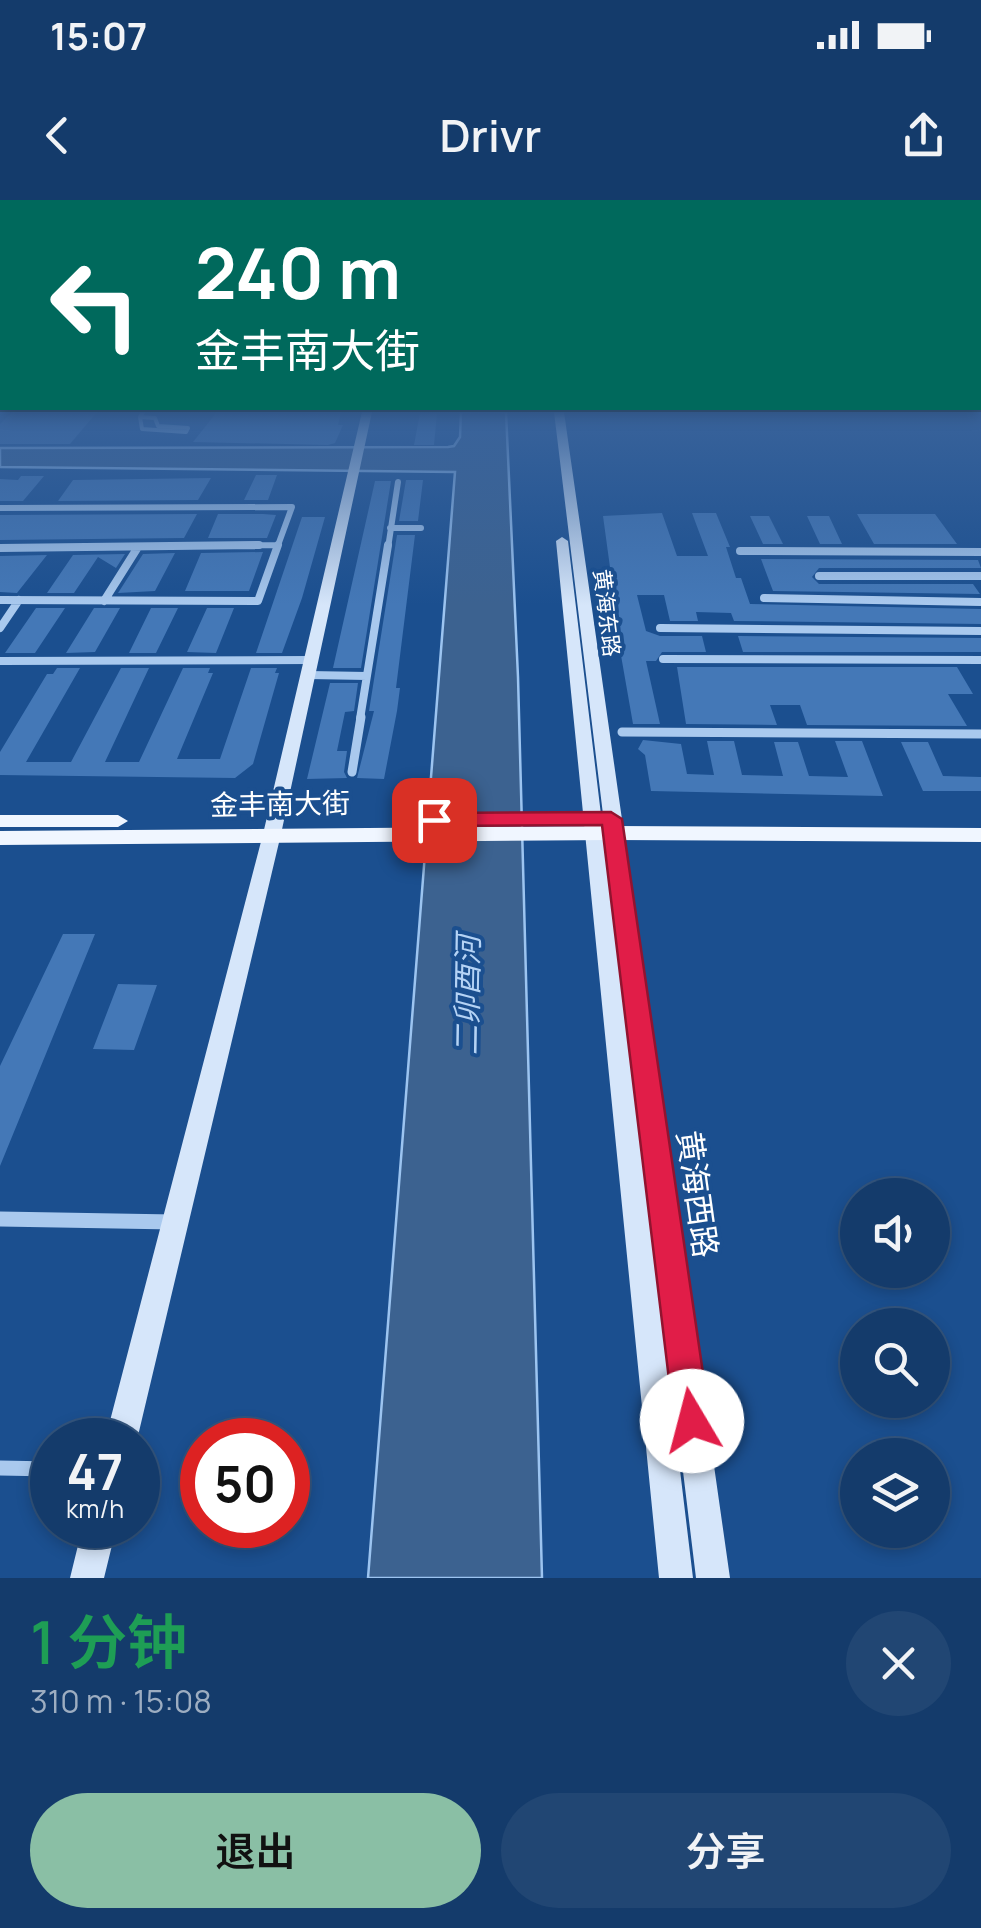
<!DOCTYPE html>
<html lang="zh">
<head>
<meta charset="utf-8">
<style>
  body { margin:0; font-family:Manrope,"Noto Sans SC",sans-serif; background:#214673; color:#f1f3f6; height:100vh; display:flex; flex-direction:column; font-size:38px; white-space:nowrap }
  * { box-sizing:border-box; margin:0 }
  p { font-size:32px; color:#9dadc1 }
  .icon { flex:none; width:55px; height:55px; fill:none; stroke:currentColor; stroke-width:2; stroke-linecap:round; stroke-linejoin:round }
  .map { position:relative; height:1378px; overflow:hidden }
  .sheet { display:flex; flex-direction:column; background:#143b6b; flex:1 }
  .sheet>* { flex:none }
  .top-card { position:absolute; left:0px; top:0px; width:982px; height:210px; box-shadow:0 5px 15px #0003,0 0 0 2px #33557e; background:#00695c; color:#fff; overflow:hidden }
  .controls { position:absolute; left:840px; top:978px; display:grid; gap:20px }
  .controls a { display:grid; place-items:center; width:110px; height:110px; border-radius:50%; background:#143b6b; box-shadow:0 5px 15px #0003,0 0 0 2px #33557e; font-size:50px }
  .speed { position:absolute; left:30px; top:1218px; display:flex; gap:20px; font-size:50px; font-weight:700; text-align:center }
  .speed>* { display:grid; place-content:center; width:130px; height:130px; border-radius:50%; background:#143b6b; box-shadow:0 5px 15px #0003,0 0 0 2px #33557e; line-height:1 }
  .speed small { font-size:25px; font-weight:400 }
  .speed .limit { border:15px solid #d22; background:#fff; color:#111 }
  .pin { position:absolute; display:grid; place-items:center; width:85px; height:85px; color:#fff; margin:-42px; border-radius:20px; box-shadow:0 5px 15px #0006 }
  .me { position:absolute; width:110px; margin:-55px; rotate:352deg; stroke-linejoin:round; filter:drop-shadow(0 0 8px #0008) }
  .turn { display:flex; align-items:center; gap:35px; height:210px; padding:0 30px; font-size:45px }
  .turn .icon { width:130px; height:130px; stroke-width:2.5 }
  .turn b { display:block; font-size:70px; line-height:85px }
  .round { display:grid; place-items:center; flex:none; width:105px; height:105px; border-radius:52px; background:#214673 }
  .overview { display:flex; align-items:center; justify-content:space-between; height:170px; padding:0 30px }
  h1 { font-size:60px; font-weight:600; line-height:75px; color:#1e9e55 }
  .primary-button { display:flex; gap:20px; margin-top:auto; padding:20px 30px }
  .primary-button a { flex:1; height:115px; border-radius:60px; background:#8abfa5; color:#111; font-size:40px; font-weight:600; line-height:115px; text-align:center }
  .primary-button a+a { background:#214673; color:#f1f3f6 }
  .status { display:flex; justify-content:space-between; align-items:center; height:70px; padding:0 50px; background:#143b6b; direction:ltr }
  .status svg { height:28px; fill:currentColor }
  header { display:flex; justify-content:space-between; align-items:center; height:130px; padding:0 30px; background:#143b6b; font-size:45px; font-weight:600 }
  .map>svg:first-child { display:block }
</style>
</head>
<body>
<div class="status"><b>15:07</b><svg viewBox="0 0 49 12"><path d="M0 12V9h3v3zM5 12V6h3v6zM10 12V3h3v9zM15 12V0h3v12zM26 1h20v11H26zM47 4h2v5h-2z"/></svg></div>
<header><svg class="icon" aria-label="back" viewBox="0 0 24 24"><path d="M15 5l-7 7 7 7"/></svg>Drivr<svg class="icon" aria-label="share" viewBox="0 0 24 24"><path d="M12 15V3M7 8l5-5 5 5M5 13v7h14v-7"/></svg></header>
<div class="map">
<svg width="981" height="1378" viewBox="0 0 981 1378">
  <rect width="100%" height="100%" fill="#1b4f8f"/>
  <path fill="#3c6290" stroke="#9cc4f0" stroke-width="2.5" d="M461,212h45l12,265 24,901h-174l87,-1106 -455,-5v-19l448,-1 6,-1 6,-9z"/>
  <path fill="#4478b7" d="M12,212h85l-27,32h-70v-20z
    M217,212h124l-3,13h5l-8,18 -7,2 -135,-3z
    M420,213h17l-3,32h-20z
    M256,275h21l-9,25h-24z
    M21,276h23l-21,25h-23v-22l18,1z
    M211,278l-13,22 -140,1 15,-21z
    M406,280h17l-5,41h-19z
    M375,281h16l-30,187h-28z
    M662,313l15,43h31l-16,-43h24l14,34h-4l10,31h5l9,26 231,5v15l-247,-3 -3,-8 -35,-1 2,9h-28l-6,-26h-27l9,36 14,5h42l4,16h-44l-6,9h-10l14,63h-27l-21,-120h3l-12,-88z
    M197,314l-13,24 -184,2v-25z
    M218,314h45l13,1 -9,23h-59z
    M857,314h78l22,30h-83z
    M750,316h19l14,28h-20z
    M807,316h22l13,28h-22z
    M302,317h23l-23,81 -20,55h-26z
    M397,335h18l-19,153h4l-3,23 -13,68 -27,-1 17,-67h-5z
    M263,352l-14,39h-64l16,-38z
    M175,353l-20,38 -37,2 25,-39z
    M125,354l-9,14 -18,-11 -24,36h-27l26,-38z
    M47,355l-30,38 -17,-1v-36z
    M761,359l217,1 3,8h-162l-7,9 7,7h154l7,10 -207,-3z
    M36,408h29l-30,45h-30z
    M94,408h26l-25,44 -29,1z
    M151,408h27l-22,45h-27z
    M207,408h27l-18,45 -29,-1z
    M738,436l243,2v14h-238z
    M677,467h280l16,27h-25l19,32 -160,-1 -7,-20h-30l7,20 -91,-1z
    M57,468h23l-54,94h45l50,-94h28l-44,94h34l44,-94h27l-2,5h5l-36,86h43l31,-91h26l-2,5h4l-26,91 -18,14 -235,-3v-23l47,-78h6z
    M330,483h28l-4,28 -9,1 -8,39h10l-3,21 3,6 -40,1z
    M643,540l38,4 6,30 27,1 -7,-34h27l8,34 41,1 -9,-34h24l11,34 39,1 -13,-36h27l21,55 -232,-5 -6,-36 -7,-6z
    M901,542h27l15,34 38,1v14h-58z
    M63,734h32l-95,232v-100z
    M118,784l39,1 -23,65 -41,-1z"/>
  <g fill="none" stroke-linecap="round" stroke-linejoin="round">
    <path stroke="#a9c9ee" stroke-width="4" d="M140,217l15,1 3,8 30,2 -2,4 -44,-3z
      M140,217l3,-5"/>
    <path stroke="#a9c9ee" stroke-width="6" d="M0,308l292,-1 -15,41
      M390,328h31
      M28,348l249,-3
      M388,348l10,-66"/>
    <path stroke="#a9c9ee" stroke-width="8" d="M0,348l259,-3
      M740,351l241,1
      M819,376h162
      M764,398l217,4
      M0,400l258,1 20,-56
      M104,401l34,-54
      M0,428l19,-28
      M660,428l321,3
      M663,459l318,1
      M0,461l312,-1
      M309,475l58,1
      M360,519l28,-174"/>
    <path stroke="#a9c9ee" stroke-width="9" d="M622,532l359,2
      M352,572l9,-55"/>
    <path stroke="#a9c9ee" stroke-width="12" d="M0,1019l54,1"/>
    <path stroke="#a9c9ee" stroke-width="15" d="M0,1019l174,3
      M0,1268l52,1"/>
    <path fill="#d6e6fa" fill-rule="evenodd" d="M362,212h10l-91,422 -144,606h-32l158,-606z
      M554,212h10l166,1166h-34z
      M562,337l6,4 125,1037h-34l-103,-1037z
      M83,1325h34l-13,53h-34z"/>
    <path fill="#f0f6ff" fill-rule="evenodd" d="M0,615h118l10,6 -10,6h-118z
      M614,626l367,2v14l-367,-2 -614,5v-14z"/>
  </g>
  <linearGradient id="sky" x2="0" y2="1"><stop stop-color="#0f2b4f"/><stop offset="0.52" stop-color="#39639b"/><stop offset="1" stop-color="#39639b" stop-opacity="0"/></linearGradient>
  <rect width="981" height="405" fill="url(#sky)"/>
  <path fill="#e11d48" stroke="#92132f" stroke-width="2.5" d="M611,612l11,7 88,602 -5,13 -13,5 -13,-5 -5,-13 -72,-596 -168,1 -11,-6 11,-7z"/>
  <g text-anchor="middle" stroke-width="8" stroke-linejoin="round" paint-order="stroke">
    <g font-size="22" fill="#fff" stroke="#1b4f8f">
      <text transform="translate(607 413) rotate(83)" y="8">黄海东路</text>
    </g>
    <g font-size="28" fill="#fff" stroke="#1b4f8f">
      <text transform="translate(280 604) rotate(-1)" y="10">金丰南大街</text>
    </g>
    <g font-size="30" font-style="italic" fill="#b5d3f5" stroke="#1b4f8f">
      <text transform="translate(468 795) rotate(-89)" y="10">二卯酉河</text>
    </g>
    <g font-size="32" fill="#fff" stroke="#1b4f8f">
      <text transform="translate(697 994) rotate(82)" y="11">黄海西路</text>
    </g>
  </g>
</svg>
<div class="controls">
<a><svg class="icon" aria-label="sound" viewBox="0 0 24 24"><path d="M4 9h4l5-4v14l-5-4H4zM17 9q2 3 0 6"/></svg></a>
<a><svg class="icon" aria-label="search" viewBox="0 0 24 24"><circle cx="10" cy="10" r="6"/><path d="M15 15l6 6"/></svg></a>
<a><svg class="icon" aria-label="layers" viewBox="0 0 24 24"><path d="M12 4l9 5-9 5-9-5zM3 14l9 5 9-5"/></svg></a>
</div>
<div class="speed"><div>47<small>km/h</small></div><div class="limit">50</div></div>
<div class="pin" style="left:434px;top:620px;background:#d93025"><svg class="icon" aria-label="arrive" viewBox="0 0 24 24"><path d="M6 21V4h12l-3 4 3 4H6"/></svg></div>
<svg class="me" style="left:692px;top:1221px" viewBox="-20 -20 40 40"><circle r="19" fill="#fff"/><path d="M0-13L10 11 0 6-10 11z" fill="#e11d48"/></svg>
<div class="top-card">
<div class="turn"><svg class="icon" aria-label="left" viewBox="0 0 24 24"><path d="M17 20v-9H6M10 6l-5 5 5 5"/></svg><div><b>240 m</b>金丰南大街</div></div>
</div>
</div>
<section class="sheet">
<div class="overview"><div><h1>1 分钟</h1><p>310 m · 15:08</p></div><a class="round"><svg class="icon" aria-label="close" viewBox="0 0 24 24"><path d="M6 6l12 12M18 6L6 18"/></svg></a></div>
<div class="primary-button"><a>退出</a><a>分享</a></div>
</section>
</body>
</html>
